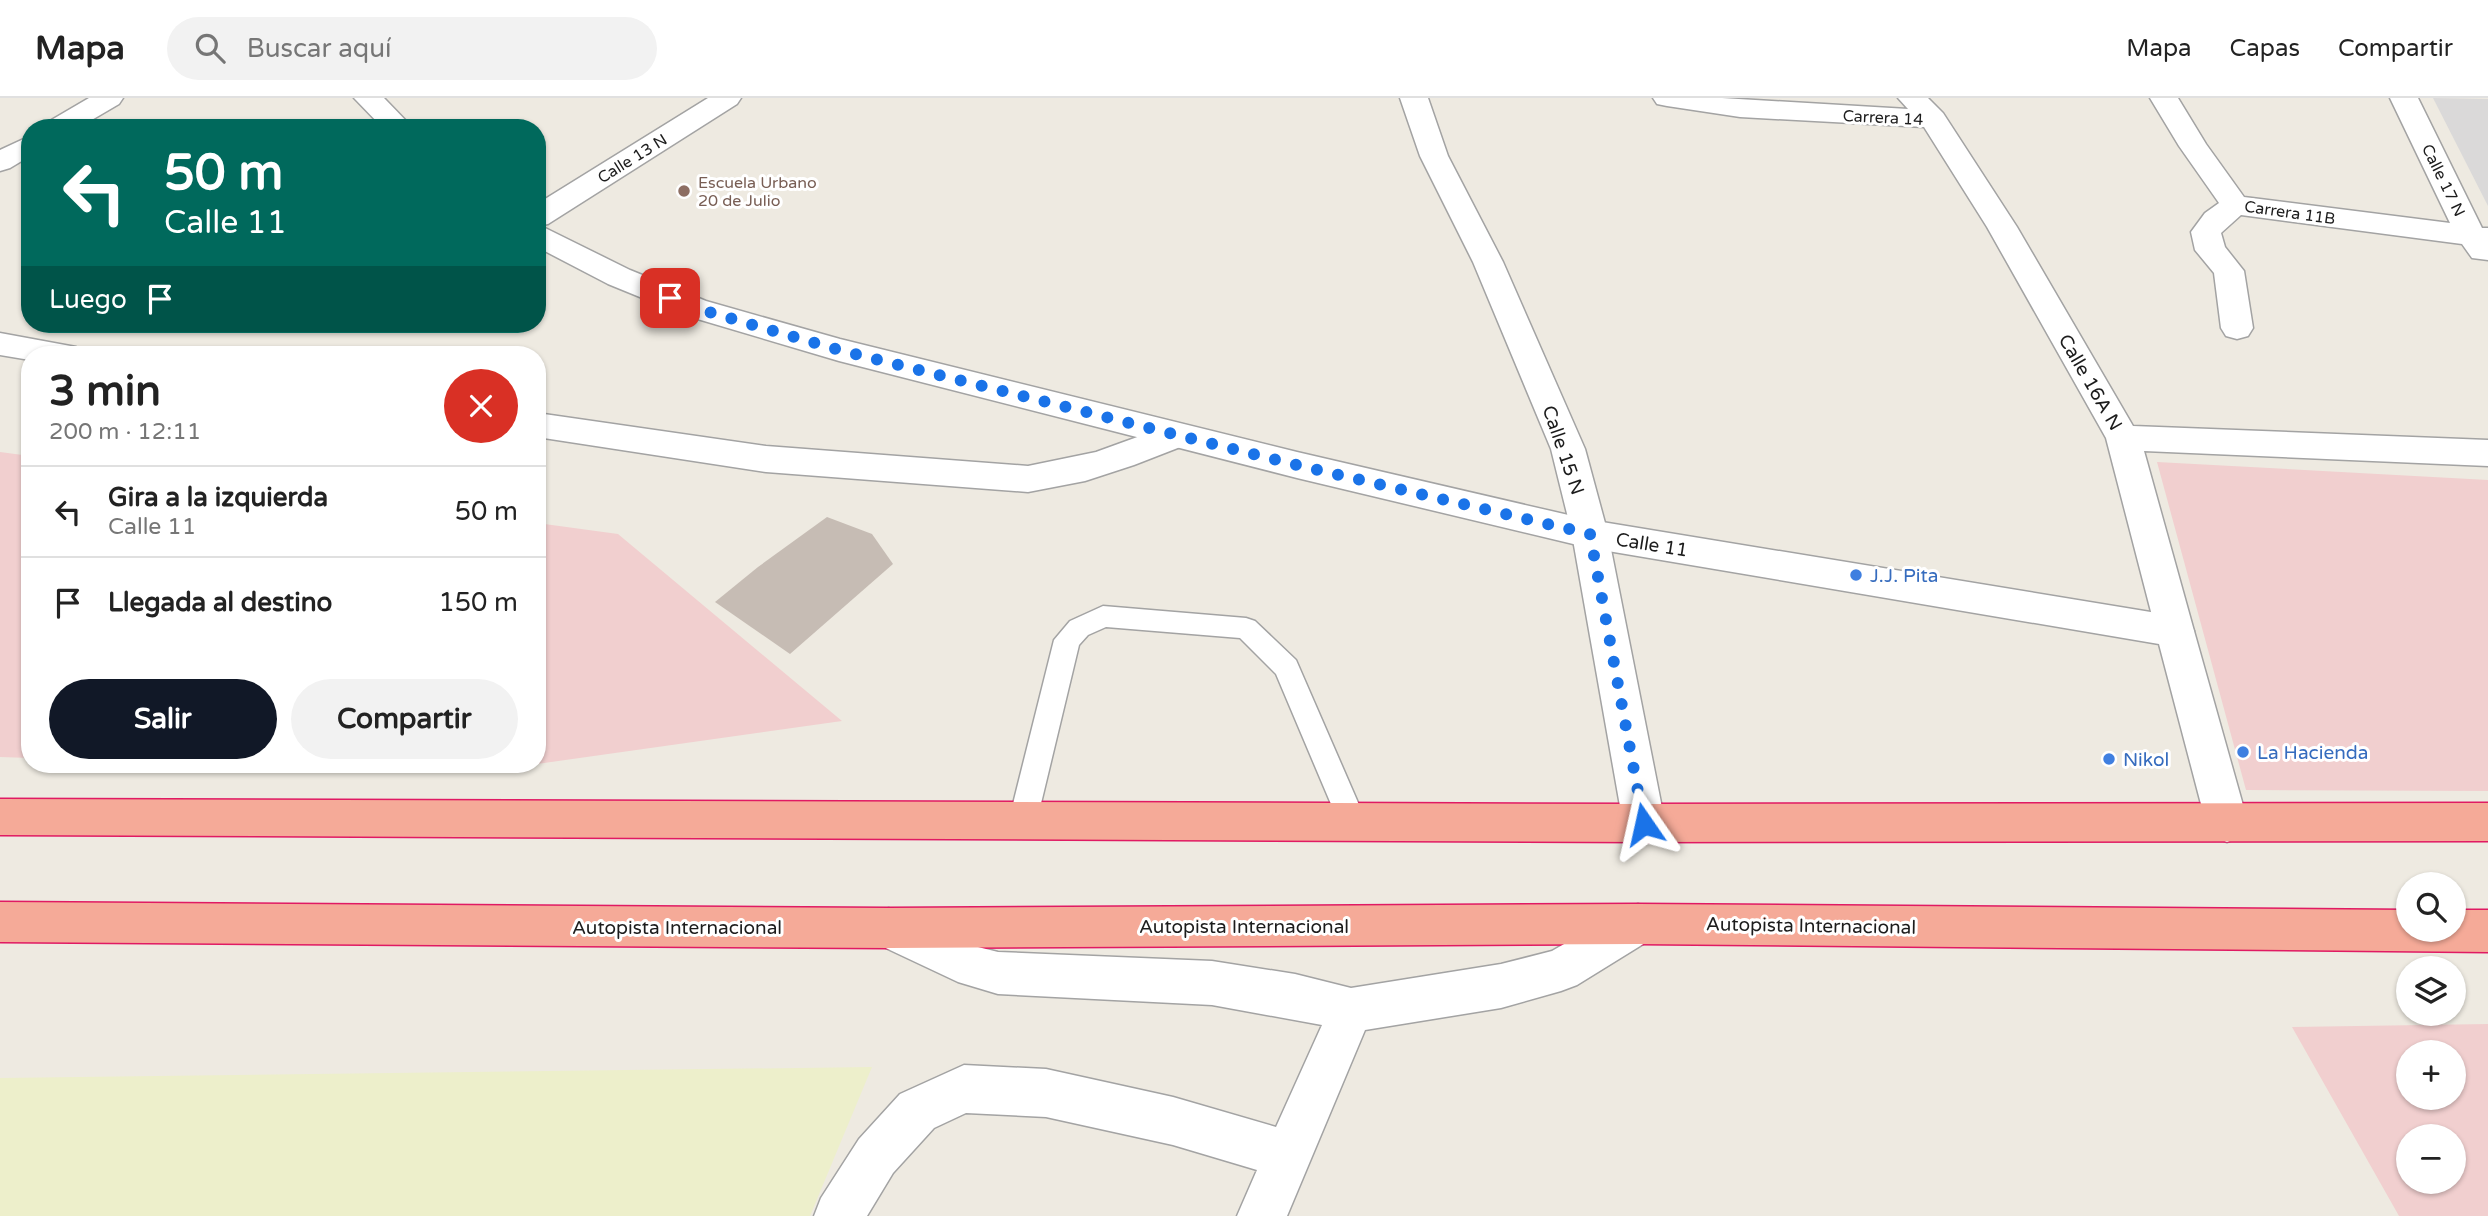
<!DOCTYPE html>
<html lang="es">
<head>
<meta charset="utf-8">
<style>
  body { margin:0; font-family:"Varela Round",sans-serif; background:#f2f2f2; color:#222; height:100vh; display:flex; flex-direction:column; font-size:26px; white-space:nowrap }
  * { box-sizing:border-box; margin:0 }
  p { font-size:23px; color:#767676 }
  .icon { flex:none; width:38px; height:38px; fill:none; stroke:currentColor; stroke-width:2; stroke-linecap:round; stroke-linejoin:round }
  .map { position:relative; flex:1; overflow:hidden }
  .details { position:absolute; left:21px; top:248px; width:525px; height:427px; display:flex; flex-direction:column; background:#fff; border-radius:28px; box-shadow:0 2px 5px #0004 }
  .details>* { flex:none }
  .hud { position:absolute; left:21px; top:21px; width:525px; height:214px; border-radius:28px; box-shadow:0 2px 5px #0004; background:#00695c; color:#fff; overflow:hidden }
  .controls { position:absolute; left:2396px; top:774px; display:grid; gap:14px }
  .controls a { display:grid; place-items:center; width:70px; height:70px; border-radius:50%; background:#fff; box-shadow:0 2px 5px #0004; font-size:35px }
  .pin { position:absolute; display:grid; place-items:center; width:60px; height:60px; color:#fff; margin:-30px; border-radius:14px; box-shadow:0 4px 10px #0006 }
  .me { position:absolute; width:77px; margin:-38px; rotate:349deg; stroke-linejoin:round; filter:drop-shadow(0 0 5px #0008) }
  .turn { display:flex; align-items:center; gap:24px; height:147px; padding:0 28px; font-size:32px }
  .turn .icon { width:91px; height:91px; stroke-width:2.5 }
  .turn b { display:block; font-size:49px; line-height:60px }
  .then { display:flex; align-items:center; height:66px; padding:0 28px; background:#0003; gap:14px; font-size:26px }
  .round { display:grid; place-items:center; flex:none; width:74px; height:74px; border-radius:37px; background:#f2f2f2 }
  .headline { display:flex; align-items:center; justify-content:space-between; height:119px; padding:0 28px }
  h1 { font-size:42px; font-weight:700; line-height:52px }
  .button { display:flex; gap:14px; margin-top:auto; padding:14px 28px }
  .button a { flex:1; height:80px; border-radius:42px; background:#111827; color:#fff; font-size:28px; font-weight:700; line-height:80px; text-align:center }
  .button a+a { background:#f2f2f2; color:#222 }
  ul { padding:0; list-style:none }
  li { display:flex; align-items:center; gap:21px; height:91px; padding:0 28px; border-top:2px solid #e0e0e0 }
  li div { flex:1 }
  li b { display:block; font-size:26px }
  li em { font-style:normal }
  header { display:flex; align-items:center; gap:42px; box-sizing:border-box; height:98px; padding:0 35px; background:#fff; border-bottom:2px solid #e0e0e0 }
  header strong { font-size:33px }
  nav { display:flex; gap:38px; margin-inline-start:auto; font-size:24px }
  .search { width:490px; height:63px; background:#f2f2f2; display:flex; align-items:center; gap:18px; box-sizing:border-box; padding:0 24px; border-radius:38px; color:#767676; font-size:26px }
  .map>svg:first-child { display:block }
</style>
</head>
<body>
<header>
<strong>Mapa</strong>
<div class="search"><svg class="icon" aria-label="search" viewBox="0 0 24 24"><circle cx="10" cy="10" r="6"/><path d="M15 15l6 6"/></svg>Buscar aquí</div>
<nav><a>Mapa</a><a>Capas</a><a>Compartir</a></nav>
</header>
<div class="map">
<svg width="2488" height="1118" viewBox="0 0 2488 1118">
  <rect width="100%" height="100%" fill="#eeeae1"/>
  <path fill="#dad9d9" d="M2433,0l55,1v107z"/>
  <path fill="#f1cfcf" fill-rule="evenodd" d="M0,354l30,4v302l-30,-1z
    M2157,364l331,18v311l-242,-1z
    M537,425l81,11 224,187 -305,43z
    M2488,926v192h-89l-107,-189zM2408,954h46v45h-46zM2408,1038h46v45h-46z"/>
  <path fill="#edefcb" d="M872,969l-62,149h-810v-138z"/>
  <path fill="#c6bcb4" d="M827,419l45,17 21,30 -103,90 -75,-52 43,-35z"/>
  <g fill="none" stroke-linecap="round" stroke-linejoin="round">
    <defs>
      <path id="service" d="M1103,508l143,12 9,3 41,39 70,161 -4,9 -10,4 -10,-4 -66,-156 -36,-36 -134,-11 -18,8 -9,10 -42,175 -4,9 -10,4 -10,-4 -4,-9 45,-180 16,-19z"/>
      <path id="minor" d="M89,0h34l-4,6 -41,24h-34l4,-6z
        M708,0h33l-4,6 -189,120 -11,2v-22z
        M1400,0h28l20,58 55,106 82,187 23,85 57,289 -6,13 -15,6 -15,-6 -6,-13 -51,-289 -21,-85 -78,-187 -53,-106z
        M1653,0h69l186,11 -10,-11h30l15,15 74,114 116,199 355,14v26l-344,-15 50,180 -6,11 -13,4 -13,-4 -6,-11 -50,-193 -119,-211 -63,-100 -184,-10 -73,-11 -10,-2z
        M2150,0h28l28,46 38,53 206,26 -60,-125h28l64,130h6v32l-16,-2 -10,-14 -221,-29 -20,18 4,14 19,24 9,57 -5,8 -11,3 -11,-3 -5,-8 -7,-55 -19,-23 -4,-18 14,-19 14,-10 -40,-57z
        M30,38v20l-20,12 -10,3v-21z
        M0,235l76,14 5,8h-51v5l-30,-5z
        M537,315l229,33 262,20 68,-14 80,-29 12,3 5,9 -5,9 -54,21 -49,16 -57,11 -262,-20 -229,-35z
        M1638,806l15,6 7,14 -7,14 -76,47 -16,6 -60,17 -136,22 -78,186h-50l20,-46 -84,-25 -127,-28 -80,-4 -32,15 -41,45 -26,43h-53l7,-18 38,-59 41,-45 64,-29 82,4 127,28 103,30 46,-102 -110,-20 -214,-11 -40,-12 -85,-40 -6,-14 6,-14 16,-6 89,39 20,5 214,9 83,13 56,14 150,-24 51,-13 71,-41z"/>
      <path id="tertiary" d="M354,0h30l29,30h-30z
        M537,126l93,46 76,31 134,38 457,113 293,68 585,96 13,4 6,11 54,192 -6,13 -15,6 -15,-6 -6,-13 -47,-179 -569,-96 -293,-70 -458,-117 -155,-46 -76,-31 -71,-37z"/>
      <path id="trunk" d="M0,701l1644,5 844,-1v38l-844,1 -1644,-7z
        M0,804l889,6 749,-4 770,6v19h46v-19h34v42l-850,-8 -749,4 -889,-6z"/>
    </defs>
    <use href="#service" stroke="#a3a3a3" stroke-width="3"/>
    <use href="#minor" stroke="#a3a3a3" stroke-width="3"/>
    <use href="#tertiary" stroke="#a3a3a3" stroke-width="3"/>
    <use href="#trunk" stroke="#e01a63" stroke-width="3"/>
    <use href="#service" fill="#fff" fill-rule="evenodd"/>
    <use href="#minor" fill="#fff" fill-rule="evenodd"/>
    <use href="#tertiary" fill="#fff" fill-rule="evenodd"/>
    <use href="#trunk" fill="#f5aa98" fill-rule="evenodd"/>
  </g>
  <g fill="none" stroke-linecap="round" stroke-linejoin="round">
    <path stroke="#1a73e8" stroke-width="12" stroke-dasharray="0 21.6" d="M670,200l25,10 144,42 458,115 293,69 54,290"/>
  </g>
  <circle fill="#8d6e63" stroke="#fff" stroke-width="2.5" cx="684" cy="93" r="7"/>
  <g fill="#3f7fe0" stroke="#fff" stroke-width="2.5">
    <circle cx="1856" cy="477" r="7"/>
    <circle cx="2243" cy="654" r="7"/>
    <circle cx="2109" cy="661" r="7"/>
  </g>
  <g text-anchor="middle" stroke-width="6" stroke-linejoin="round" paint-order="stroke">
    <g font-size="16" fill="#1c1c1c" stroke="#fff">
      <text transform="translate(1883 19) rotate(3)" y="6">Carrera 14</text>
      <text transform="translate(632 60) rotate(-32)" y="6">Calle 13 N</text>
      <text transform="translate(2444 82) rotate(64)" y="6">Calle 17 N</text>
      <text transform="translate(2290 114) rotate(8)" y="6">Carrera 11B</text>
    </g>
    <g font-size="16" fill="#785e54" stroke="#fff" text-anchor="start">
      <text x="698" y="90">Escuela Urbano<tspan x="698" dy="18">20 de Julio</tspan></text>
    </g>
    <g font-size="19" fill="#1c1c1c" stroke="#fff">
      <text transform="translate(2091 284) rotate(60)" y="7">Calle 16A N</text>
      <text transform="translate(1564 352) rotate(71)" y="7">Calle 15 N</text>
      <text transform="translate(1652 446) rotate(9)" y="7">Calle 11</text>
      <text transform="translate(1811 827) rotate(1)" y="7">Autopista Internacional</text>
      <text x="1244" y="835">Autopista Internacional</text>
      <text x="677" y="836">Autopista Internacional</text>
    </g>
    <g font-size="19" fill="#366cbe" stroke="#fff" text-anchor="start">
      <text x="1870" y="484">J.J. Pita</text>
      <text x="2257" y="661">La Hacienda</text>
      <text x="2123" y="668">Nikol</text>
    </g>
  </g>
</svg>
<div class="controls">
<a><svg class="icon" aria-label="search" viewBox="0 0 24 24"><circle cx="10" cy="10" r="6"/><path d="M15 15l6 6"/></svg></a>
<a><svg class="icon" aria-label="layers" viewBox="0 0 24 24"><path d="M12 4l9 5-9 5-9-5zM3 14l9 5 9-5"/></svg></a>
<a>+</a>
<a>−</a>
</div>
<div class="pin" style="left:670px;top:200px;background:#d93025"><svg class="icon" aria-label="arrive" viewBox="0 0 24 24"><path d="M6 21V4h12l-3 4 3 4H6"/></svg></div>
<svg class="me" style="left:1644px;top:726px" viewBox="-20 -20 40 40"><path d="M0-17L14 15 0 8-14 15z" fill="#1a73e8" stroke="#fff" stroke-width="4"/></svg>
<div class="hud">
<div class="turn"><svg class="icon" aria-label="left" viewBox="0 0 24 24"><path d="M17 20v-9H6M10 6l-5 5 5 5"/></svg><div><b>50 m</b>Calle 11</div></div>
<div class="then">Luego<svg class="icon" aria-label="arrive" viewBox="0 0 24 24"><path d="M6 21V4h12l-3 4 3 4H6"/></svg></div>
</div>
<section class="details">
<div class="headline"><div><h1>3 min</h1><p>200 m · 12:11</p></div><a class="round" style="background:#d93025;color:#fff"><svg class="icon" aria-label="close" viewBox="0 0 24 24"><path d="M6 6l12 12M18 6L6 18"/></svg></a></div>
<ul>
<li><svg class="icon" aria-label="left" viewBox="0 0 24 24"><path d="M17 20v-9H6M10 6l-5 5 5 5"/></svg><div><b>Gira a la izquierda</b><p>Calle 11</p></div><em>50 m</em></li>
<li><svg class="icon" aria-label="arrive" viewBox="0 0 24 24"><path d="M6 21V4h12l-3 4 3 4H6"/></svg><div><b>Llegada al destino</b></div><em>150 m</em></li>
</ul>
<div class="button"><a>Salir</a><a>Compartir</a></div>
</section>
</div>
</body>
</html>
